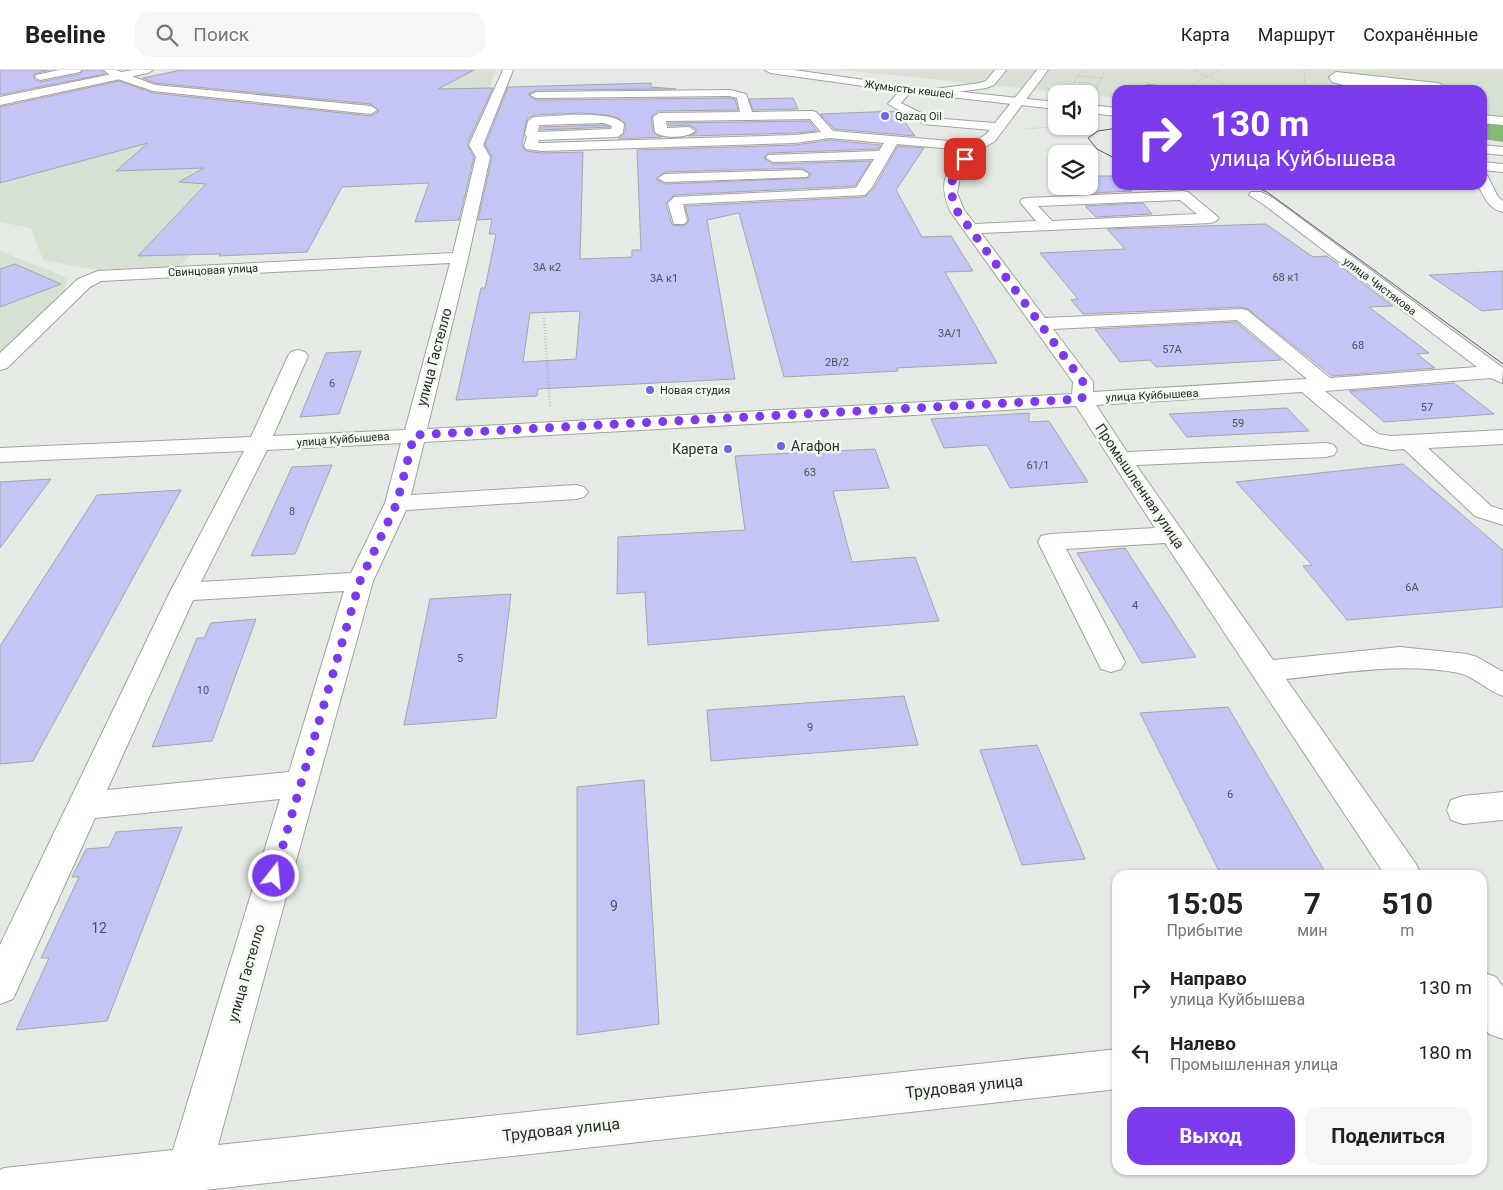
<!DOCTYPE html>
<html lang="ru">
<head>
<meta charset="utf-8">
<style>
  body { margin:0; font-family:Roboto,sans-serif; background:#f6f6f6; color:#222; height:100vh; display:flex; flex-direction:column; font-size:19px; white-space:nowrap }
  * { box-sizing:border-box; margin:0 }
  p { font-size:16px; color:#767676 }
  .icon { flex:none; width:28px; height:28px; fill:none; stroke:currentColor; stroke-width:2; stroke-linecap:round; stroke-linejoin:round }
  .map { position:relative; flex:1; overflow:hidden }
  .sheet { position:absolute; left:1112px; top:800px; width:375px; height:305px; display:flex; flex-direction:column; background:#fff; border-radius:15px; box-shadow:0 1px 4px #0004 }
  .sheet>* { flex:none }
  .banner { position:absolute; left:1112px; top:15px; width:375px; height:105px; border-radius:15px; box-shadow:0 1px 4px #0004; background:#7c3aed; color:#fff; overflow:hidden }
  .fabs { position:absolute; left:1048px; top:15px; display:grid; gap:10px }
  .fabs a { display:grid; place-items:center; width:50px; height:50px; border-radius:10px; background:#fff; box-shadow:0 1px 4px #0004; font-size:25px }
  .pin { position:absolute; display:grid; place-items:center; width:42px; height:42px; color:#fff; margin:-21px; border-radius:10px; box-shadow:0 2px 8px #0006 }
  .me { position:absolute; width:55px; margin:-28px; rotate:16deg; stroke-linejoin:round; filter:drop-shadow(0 0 4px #0008) }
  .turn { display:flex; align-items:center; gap:18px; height:105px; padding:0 15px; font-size:22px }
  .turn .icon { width:65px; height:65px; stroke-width:2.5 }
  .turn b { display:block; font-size:35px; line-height:42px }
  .eta { display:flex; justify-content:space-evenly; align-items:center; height:85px; text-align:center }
  .eta b { font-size:30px; font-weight:700; line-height:35px }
  .cta { display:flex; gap:10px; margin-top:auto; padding:10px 15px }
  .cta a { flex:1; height:58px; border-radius:15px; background:#7c3aed; color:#fff; font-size:20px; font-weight:700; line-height:58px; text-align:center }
  .cta a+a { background:#f6f6f6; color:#222 }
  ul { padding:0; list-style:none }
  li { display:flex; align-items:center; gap:15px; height:65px; padding:0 15px }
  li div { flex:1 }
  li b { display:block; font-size:19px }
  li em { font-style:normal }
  header { display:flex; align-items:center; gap:30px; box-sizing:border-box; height:70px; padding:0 25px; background:#fff; border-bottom:1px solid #e0e0e0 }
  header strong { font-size:24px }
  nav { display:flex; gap:28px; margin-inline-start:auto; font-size:18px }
  .search { width:350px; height:45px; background:#f6f6f6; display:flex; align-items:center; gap:12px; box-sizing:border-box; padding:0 18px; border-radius:15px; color:#767676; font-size:19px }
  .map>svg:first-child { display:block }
</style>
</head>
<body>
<header>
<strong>Beeline</strong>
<div class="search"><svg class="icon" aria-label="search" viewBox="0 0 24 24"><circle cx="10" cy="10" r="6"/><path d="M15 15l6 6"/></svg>Поиск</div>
<nav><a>Карта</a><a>Маршрут</a><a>Сохранённые</a></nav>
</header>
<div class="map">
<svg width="1503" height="1120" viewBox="0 0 1503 1120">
  <rect width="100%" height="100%" fill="#e5ebe4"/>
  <path fill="#d6e1d4" d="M176,0h320l-32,93 -209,23 -77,82 -65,5 -70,-13 -12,-32 -31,-6v-83l120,-57z
    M842,0h661v66l-20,-2 -1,-44h-364l-1,8z
    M0,181l68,27 -5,16 -25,25 -38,33z"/>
  <path fill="#82ba74" d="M1483,52l20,3v17l-20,-3z"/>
  <path fill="#c4c4f5" stroke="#a6a6af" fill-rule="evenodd" d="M0,0h50l-16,4v5l6,3 40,-8 3,-4h19l3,4 -105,21z
    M182,0h292l-36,19 55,-1 -26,56 7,13 -15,63 -44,2 14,-39 -87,4 -35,65 -88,4 2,-2 -83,2 68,-72 -27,-2 25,-14 -88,3 32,-28 -148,40v-76l119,-26 34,12 218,23 8,-5 -8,-7 -216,-21 -12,-5z
    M651,13v4l25,2 -140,1 -8,4 8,6 194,-2 5,1 3,11 -80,1 -7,6 2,15 9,5 -44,2 7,-6 1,-9 -8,-6 -11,-3 -25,-2 -48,2 -7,4 -5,26 4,6 16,2 41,-1 -3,107 52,-2v-7h9l-4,-100 158,-5 35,-5 51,5 -3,4 -110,4 -4,5 9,6 98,-3 -16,25 -181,9 -8,9 6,21 12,1 5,-5 -4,-15 180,-9 9,-9 24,-42 26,2 -28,42 26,47 29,-1 22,35 -28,1 52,91 -100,5 1,3 -114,6 -45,-164 -32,7 28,159 -197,10 -1,7 -81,4 25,-112h4l11,-54h-7l3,-15 -14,1 14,-63 -7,-12 23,-58zM802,98l9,6 -2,4 -144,6 -9,-5 9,-7zM580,241l-4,48 -53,3 7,-49z
    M793,28l5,11 -45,1 -4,-11z
    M897,41l18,25 -81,-7 -14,-15z
    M809,51l8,10 -22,2 -106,3 7,-3v-4l-7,-4 -20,1 -1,-3z
    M604,55l6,2 -70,3 1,-3z
    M1089,106h29v9h8l6,6 -58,3 -7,-8h22z
    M1143,133l9,11 -56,3 -11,-11z
    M1266,154l47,33 14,-1 66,50 -24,1 60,46 -12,1 18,14 -103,8 -84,-67 -7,-2 -158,7 -12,-14 7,-1 -38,-46 85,-4 -18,-20z
    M15,194l46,20 -61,23v-38z
    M1503,201v38l-21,2 -53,-36z
    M1236,252l45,38 -125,7 -6,-7 -30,2 -25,-33z
    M361,281l-22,63 -39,3 26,-64z
    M1454,313l40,31 -110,8 -35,-31z
    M1287,338l22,23 -122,6 -18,-23z
    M1029,343v9l20,-1 39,61 -78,6 -23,-43 -43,3 -13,-29z
    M875,379l14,39 -56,3 19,71 63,-5 24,64 -291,24 -3,-53 -28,2 1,-57 127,-7 -10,-74z
    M1403,394l100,86v57l-156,13 -44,-54 9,-1 -76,-83z
    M332,395l-37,89 -44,2 41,-89z
    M51,409l-51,69v-66z
    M181,420l-148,271 -33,3v-118l97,-151z
    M1125,478l71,109 -54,6 -65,-110z
    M511,524l-15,124 -92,7 26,-126z
    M256,549l-44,122 -60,6 45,-109h7l7,-15z
    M904,626l14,49 -207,16 -4,-51z
    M1228,637l99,168h-106l-81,-162z
    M1037,675l48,114 -63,6 -42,-115z
    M644,710l15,244 -82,11v-248z
    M182,757l-75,194 -91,9 33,-72h-8l38,-81h-7l14,-28 23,-2 7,-15z"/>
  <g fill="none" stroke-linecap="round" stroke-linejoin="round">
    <defs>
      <path id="minor" d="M59,0h22l-1,2 -40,8 -5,-3 1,-2z
        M104,0h12l39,15 216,21 6,4 -6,4 -218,-23 -41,-14z
        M503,0h10l-30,75 7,12 -22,101 -41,171 645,-35 1,-12 -123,-171c-12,-30 -5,-38 15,-61l-68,-6 -25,43 -7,8 -182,9 4,17 -3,3h-10l-6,-21 6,-6 182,-9 18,-29 -101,3 -7,-4 2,-3 111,-4 5,-8 -54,-5 -35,5 -253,8 -16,-2 -2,-3 3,-9 -2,-3 3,-13 6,-4c20,0 77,-8 90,7l-1,9 -6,4 -78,3 -1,3h4l253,-8 26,-3 -11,-13 -144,2 1,7 22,-1 6,4c-6,7 -34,8 -40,1l-2,-15 6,-4 81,-1 -3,-14 -7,-2 -194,2 -6,-3 6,-3 194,-2 16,4 6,18 60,-1 4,1 17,19 140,12 12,-8 5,-5 -66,-6 -36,-20 15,-17 4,-1 6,3 -12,14 30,15 64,5 42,-53h11l-53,71 -15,9 -19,22 -4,21 7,17 11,14 61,-3 -16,-19 2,-3 5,-1 156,-7 5,1 31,26 -3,3 -5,2 -230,10 64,85 196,-9 6,1 83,68 147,-11 -214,-163 -14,-9 2,-3h10l12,6 230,170 -1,15 -11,-5 -166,13 53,43 13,2 112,-6v14l-75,4 63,58 12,4v15l-28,-9 -71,-67 -13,1 -28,-6 -61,-52 -206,13 31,47 199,-9 8,2 3,5 -3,5 -8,2 -190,8 137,195 127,-13 67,7 10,3 26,15v24c-15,-5 -30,-20 -44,-23 -58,-11 -116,0 -173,6l130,185 5,11h-36l-220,-332 -99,6 59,113 -4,7 -10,3 -10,-3 -63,-127 3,-6 9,-2 105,-6 -79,-122 -652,36 -13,53 165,-10 8,2 4,5 -4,5 -8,2 -170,11 -33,71 -155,564 900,-96v40l-913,101h-205v-20l4,-2 169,-18 107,-351 -185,19 -82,181 -13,5v-59l170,-353 74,-141 -244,11v-14l251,-11 37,-81 3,-4 7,-2 7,2 3,4 -35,80 132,-6 45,-167 -349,18 -11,6 -83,81 -7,2v-17l78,-74 20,-8 355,-18 23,-96 -7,-12zM604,53l8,3 -1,3 -73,3 1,-7zM1180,130l17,14 -145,7 -14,-15zM1237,250l70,59 -214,13v-10l-40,-53zM401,373l-16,60 -34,70 -150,9 66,-132zM344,521l-55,181 -182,18 86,-190z
        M995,0h11l-12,15 -8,3 -51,7 -6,-3 6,-3 45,-6 6,-2z
        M1336,2l101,11 4,1 4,6 -27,-3 3,3c-30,0 -60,0 -89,-8l-3,-5z
        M1149,15l21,2 6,3h-31l-2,-2 2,-2z
        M1482,45l21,2v8l-21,-2z
        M1482,92l21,2v8l-21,-2z
        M802,100l7,4 -2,3 -142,5 -7,-4 7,-4z
        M1482,104l5,1 11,22 5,4v11c-14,-3 -19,-15 -25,-27h4z
        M1503,722v28l-40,4 -12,-4 -4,-10 4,-10 12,-4z
        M1482,902l14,5 7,10v52l-14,-5 -7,-10z"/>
      <path id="major" d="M132,0h21l-5,3 -148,32v-8z
        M765,0h29l113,16 149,16v7l-149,-17 -137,-19z
        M1089,35l29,3v8l-29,-3z
        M1482,75l21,2v8l-21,-2z"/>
    </defs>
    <use href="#minor" stroke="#9ea49d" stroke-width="2"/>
    <use href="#major" stroke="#9ea49d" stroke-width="2"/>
    <path stroke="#989c97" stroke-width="1" stroke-dasharray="0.5 2" stroke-linecap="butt" d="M1193,0l44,20
      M1304,0l1,20
      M1079,6l23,2
      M1074,12l24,2
      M1190,16l30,-16
      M1096,19l10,-19
      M1068,21l14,-21
      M1025,59l23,-2"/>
    <path stroke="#989c97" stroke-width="2.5" stroke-dasharray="0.5 2.5" stroke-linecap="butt" d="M544,248l6,88"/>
    <use href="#minor" fill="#fff" fill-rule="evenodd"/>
    <use href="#major" fill="#fff" fill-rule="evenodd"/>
    <path stroke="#5b5e5a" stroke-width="1" d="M1118,58l-20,3 -10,7 9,11 21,11
      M1252,115l15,7 236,172"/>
  </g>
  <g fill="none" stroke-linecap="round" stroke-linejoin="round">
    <path stroke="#7c3aed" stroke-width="9" stroke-dasharray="0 16.2" d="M274,806l86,-295 37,-78 17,-68 668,-36 1,-17 -126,-171c-9,-22 -8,-33 8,-52"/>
  </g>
  <g fill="#7263de" stroke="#f2f9f1" stroke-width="2">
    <circle cx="885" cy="46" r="5"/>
    <circle cx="650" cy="320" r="5"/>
    <circle cx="781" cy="376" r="5"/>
    <circle cx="728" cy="379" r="5"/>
  </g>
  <g text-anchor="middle" stroke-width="5" stroke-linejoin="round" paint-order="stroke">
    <g font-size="11" fill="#2a2c29" stroke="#f2f9f1">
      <text transform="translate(909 19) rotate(7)" y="4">Жұмысты көшесі</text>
      <text transform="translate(213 200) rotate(-3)" y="4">Свинцовая улица</text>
      <text transform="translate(1380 216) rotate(37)" y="4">улица Чистякова</text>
      <text transform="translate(1152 325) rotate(-3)" y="4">улица Куйбышева</text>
      <text transform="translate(343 369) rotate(-4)" y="4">улица Куйбышева</text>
    </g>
    <g font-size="11" fill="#2a2c29" stroke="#f2f9f1" text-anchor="start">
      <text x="895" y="50">Qazaq Oil</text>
      <text x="660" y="324">Новая студия</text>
    </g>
    <g font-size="11" fill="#50525c">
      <text x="547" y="201">3А к2</text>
      <text x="1286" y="211">68 к1</text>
      <text x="664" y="212">3А к1</text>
      <text x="950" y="267">3А/1</text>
      <text x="1358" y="279">68</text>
      <text x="1172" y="283">57А</text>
      <text x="837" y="296">2В/2</text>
      <text x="332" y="317">6</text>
      <text x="1427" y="341">57</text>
      <text x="1238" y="357">59</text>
      <text x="1038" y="399">61/1</text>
      <text x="810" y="406">63</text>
      <text x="292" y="445">8</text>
      <text x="1412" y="521">6А</text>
      <text x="1135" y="539">4</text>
      <text x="460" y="592">5</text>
      <text x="203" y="624">10</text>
      <text x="810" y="661">9</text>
      <text x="1230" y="728">6</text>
    </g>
    <g font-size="14" fill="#2a2c29" stroke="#f2f9f1">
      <text transform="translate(434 287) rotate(-75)" y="5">улица Гастелло</text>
      <text transform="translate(1140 416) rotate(56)" y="5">Промышленная улица</text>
      <text transform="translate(246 903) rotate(-74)" y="5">улица Гастелло</text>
    </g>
    <g font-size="14" fill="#2a2c29" stroke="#f2f9f1" text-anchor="start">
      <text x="791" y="381">Агафон</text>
      <text x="718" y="384" text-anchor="end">Карета</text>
    </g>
    <g font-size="14" fill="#50525c">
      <text x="614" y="841">9</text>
      <text x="99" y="863">12</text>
    </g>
    <g font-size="16" fill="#2a2c29" stroke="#f2f9f1">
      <text transform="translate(964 1016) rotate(-6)" y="6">Трудовая улица</text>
      <text transform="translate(561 1059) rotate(-6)" y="6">Трудовая улица</text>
    </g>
  </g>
</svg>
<div class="fabs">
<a><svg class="icon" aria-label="sound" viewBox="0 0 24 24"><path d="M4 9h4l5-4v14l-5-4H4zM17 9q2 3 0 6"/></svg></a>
<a><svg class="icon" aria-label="layers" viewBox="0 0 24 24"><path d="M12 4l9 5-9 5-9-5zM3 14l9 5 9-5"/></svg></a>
</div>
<div class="pin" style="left:965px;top:89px;background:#d93025"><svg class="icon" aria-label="arrive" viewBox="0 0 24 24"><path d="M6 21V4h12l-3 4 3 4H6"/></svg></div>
<svg class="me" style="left:274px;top:806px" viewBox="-20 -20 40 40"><circle r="17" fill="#7c3aed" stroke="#fff" stroke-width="3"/><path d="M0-11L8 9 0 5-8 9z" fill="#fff"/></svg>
<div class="banner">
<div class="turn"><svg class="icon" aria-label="right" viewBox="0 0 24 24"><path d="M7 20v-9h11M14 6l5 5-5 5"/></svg><div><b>130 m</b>улица Куйбышева</div></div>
</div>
<section class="sheet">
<div class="eta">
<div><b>15:05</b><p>Прибытие</p></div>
<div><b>7</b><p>мин</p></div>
<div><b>510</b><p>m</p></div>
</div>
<ul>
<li><svg class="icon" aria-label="right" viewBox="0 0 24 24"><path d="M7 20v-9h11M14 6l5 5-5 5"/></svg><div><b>Направо</b><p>улица Куйбышева</p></div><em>130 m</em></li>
<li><svg class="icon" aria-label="left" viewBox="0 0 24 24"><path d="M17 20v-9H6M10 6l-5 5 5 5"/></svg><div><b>Налево</b><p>Промышленная улица</p></div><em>180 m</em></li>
</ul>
<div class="cta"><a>Выход</a><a>Поделиться</a></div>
</section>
</div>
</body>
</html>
